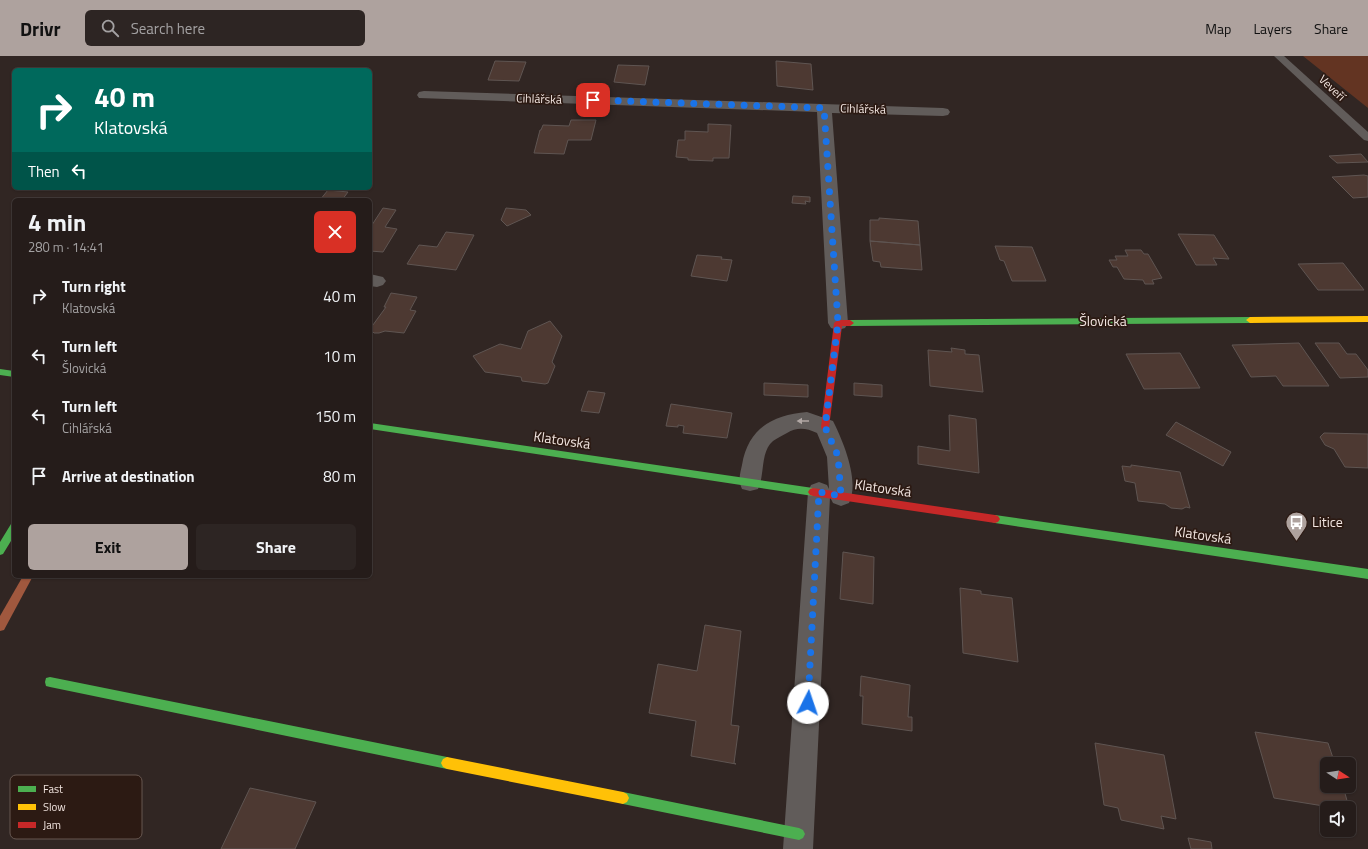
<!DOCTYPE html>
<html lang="en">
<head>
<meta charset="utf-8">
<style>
  body { margin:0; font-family:"Titillium Web",sans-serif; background:#2d2523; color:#f1f3f6; height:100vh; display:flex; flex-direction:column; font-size:15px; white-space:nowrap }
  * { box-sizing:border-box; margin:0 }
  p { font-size:13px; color:#a3a1a2 }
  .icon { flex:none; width:22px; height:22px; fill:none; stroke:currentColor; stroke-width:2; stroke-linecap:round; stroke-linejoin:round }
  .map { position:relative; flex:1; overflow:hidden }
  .details { position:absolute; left:12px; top:142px; width:360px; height:380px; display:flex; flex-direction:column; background:#251c1a; border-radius:6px; box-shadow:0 1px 3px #0004,0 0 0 1px #423a39 }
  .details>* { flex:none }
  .hud { position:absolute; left:12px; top:12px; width:360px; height:122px; border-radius:6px; box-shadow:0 1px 3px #0004,0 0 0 1px #423a39; background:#00695c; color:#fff; overflow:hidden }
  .needle { width:26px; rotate:102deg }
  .fabs { position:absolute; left:1320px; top:701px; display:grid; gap:8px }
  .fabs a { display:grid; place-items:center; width:36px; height:36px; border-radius:6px; background:#251c1a; box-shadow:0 1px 3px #0004,0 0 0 1px #423a39; font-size:20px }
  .pin { position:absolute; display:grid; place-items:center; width:34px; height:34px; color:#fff; margin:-17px; border-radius:8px; box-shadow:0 2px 6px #0006 }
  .me { position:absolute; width:44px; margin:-22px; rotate:4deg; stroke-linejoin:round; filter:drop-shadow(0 0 3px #0008) }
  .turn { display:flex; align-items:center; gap:14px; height:84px; padding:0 16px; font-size:18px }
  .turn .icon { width:52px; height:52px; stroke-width:2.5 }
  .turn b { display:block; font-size:28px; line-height:34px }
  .then { display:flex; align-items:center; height:38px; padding:0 16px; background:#0003; gap:8px; font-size:15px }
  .round { display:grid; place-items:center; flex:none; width:42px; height:42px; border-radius:6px; background:#2d2523 }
  .summary { display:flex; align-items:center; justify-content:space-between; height:68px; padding:0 16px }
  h1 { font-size:24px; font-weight:700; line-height:30px }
  .action { display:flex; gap:8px; margin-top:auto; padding:8px 16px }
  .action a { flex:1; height:46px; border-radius:6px; background:#aea29e; color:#111; font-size:16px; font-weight:700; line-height:46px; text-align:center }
  .action a+a { background:#2d2523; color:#f1f3f6 }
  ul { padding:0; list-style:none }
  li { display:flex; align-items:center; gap:12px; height:60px; padding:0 16px }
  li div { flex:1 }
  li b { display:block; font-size:15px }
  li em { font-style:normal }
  header { display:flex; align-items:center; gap:24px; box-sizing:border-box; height:56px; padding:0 20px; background:#aea29e; color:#111 }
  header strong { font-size:19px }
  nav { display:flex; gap:22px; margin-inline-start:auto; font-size:14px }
  .search { width:280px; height:36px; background:#2d2523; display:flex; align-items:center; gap:10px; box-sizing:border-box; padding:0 14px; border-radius:6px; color:#a3a1a2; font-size:15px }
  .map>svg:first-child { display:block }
</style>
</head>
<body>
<header>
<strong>Drivr</strong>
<div class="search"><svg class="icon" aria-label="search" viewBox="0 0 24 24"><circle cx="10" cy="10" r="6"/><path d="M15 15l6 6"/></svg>Search here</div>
<nav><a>Map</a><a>Layers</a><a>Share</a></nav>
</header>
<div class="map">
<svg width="1368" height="793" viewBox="0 0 1368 793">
  <rect width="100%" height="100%" fill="#312623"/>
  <path fill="#633422" d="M1303,0h65v52z"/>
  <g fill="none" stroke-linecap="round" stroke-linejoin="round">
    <path fill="#a0583e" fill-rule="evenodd" d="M23,520h10l-29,54 -4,1v-15z"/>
  </g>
  <path fill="#4d3932" stroke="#5f5552" d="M495,5l31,1 -7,19 -31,-1z
    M776,5l35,3 2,26 -36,-4z
    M618,9l31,1 -4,19 -31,-3z
    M571,64h25l-5,20h-23l-4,14 -30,-1 6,-23h1l2,-5 26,1z
    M708,68l23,1 -2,33h-16v3l-25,-1v-2l-12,-1 2,-17h7v-9l23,1z
    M1361,98l7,8 -31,1 -8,-7z
    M1364,119l4,1v21l-15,1 -21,-21z
    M328,134l20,2 -6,8h-22z
    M793,140l17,1v5l-5,-1 1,3 -14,-1z
    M383,152l13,2 -11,17 12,2 -14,23 -13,-1v-23z
    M506,152l20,2 5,5 -24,11 -6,-6z
    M879,162l39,3 2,24 -50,-4v-21h9z
    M446,176l28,3 -18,35 -49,-6 12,-19 18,2z
    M1178,178l36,1 15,24 -16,-1 4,7h-21z
    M870,185l50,4 2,25 -41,-3 -1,-5 -7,-1z
    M995,190l37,1 14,34h-34l-8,-20 -4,-1z
    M1125,194h16l3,4h4l14,24 -10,2 2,4h-9l-2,-4 -19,-1 -7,-12h-4l-4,-7h8l-2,-4h13z
    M697,199l25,2 -1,2 11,1 -5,21 -36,-5z
    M1343,207l21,27h-46l-20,-26z
    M391,237l26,4 -7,13 6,1 -12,22 -19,-2 -6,2h-5l-4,-4 16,-22h-2z
    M550,265l12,15 -10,26 3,4 -7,17 -3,1 -23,-3 -1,-4 -36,-5 -12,-16 27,-12 21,5 7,-18z
    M1299,287l30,43h-46l-7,-10 -25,1 -19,-32z
    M1315,287h24l8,11h9l12,16v7l-28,1z
    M951,292l14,2v4l14,1 4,37 -53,-6 -2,-36 24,2z
    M1180,297l20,35 -56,1 -18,-35z
    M764,327l44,2v12l-44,-2z
    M854,327l28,2v12l-28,-2z
    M588,335l17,2 -6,20 -18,-2z
    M671,348l61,9 -5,25 -44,-5 1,-7 -6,-1v2l-12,-1z
    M949,359l27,4 3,54 -61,-9v-18l32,5z
    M1176,366l55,30 -8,14 -57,-31z
    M1324,377l44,1v34l-23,-1 -11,-18 -9,-4 -5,-8z
    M1131,409l49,7 10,36 -4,-1 -4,2 -11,-1 -6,-4 -27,-3 -3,-18 -10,-2 -3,-15 9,1z
    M843,496l31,5 -1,47 -33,-5z
    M960,532l21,3v3l31,4 6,64 -55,-9z
    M705,569l36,6 -10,94 8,1 -5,37 2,1 -45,-8 5,-35 -47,-8 9,-49 39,7z
    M861,620l49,9 -2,32h4v14l-50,-7 1,-28h-3z
    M1255,676l73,11 7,21h-8v22h16l6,22h-13l-62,-10z
    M1095,687l69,12 12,64 -15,-3 3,13 -43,-9 -3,-12 -14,-3z
    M250,732l66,14 -21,47h-74z
    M1188,782l23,4 1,7h-21z"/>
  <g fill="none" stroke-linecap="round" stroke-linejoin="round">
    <path fill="#615c5a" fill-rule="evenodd" d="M1274,0h10l84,76v9l-4,-1z"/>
    <path fill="#615c5a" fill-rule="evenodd" d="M424,35l519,17 5,1 2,3 -2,3 -5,1 -111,-3 16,210 -3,5 -7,2 -7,-2 -3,-5 -11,-211 -398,-14 -2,-3 2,-3z
      M370,218l13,3 3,4 -3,4 -6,2 -7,-1z
      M807,356l26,9c10,20 27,60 16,82l-8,3 -8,-3 -3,-6 -17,352h-30l25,-357 3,-7 8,-3 8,3 2,4 -2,-32 -10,-24c-11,-5 -20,-6 -30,0 -5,3 -10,5 -14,8 -13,11 -8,34 -15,48l-8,2 -8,-2c-4,-9 -2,-15 0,-24 6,-37 31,-50 65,-53z"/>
    <path fill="#4caf50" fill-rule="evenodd" d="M1250,261l4,3 -4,3 -400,3 -4,-3 4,-3z
      M0,313l14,2v6l-14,-2z
      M370,367l443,65 3,1 2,3 -2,3 -3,1 -443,-67z
      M995,459l373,54v10l-373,-56 -3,-1 -2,-3 2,-3z
      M14,467v13l-11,18 -3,1v-13l11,-18z
      M50,621l397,80 4,2 2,4 -2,4 -4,2 -397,-82 -4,-1 -1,-4 1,-4z
      M623,736l176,36 4,2 2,4 -2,4 -4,2 -176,-36 -4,-2 -2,-4 2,-4z"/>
    <path fill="#ffc107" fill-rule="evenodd" d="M1368,260v6l-118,1 -4,-3 4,-3z
      M447,701l176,35 4,2 2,4 -2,4 -4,2 -176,-35 -4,-2 -2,-4 2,-4z"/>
    <path fill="#c62828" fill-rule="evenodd" d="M838,264h12l4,3 -4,3h-8l-13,101 -1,2h-6l-1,-2 13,-104z
      M813,432l182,27 3,1 2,3 -2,3 -3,1 -182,-27 -3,-1 -2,-3 2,-3z"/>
  </g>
  <defs><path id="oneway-solid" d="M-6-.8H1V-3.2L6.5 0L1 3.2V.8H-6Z"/></defs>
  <use fill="#b1a7a4" href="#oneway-solid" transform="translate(803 365) rotate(-180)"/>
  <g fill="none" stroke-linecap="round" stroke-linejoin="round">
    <path stroke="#1a73e8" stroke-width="7" stroke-dasharray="0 12.6" d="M593,44l231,8 14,215 -13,104 13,29 3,40 -22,-4 -11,211"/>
  </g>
  <defs>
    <symbol id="bus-pin" viewBox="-11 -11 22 30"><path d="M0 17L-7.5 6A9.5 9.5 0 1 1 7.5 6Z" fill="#aea29e" stroke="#2c1a13"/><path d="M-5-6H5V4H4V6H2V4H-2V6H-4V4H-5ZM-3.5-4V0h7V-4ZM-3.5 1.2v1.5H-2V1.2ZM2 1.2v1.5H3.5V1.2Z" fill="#fff"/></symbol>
  </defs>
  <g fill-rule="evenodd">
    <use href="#bus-pin" x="1284" y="454" width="25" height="34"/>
  </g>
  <g text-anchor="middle" stroke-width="3.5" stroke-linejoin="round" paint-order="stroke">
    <g font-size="12" fill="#f2e5e0" stroke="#2c1a13">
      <text transform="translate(1332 32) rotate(43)" y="4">Veveří</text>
      <text transform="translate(539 43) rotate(2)" y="4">Cihlářská</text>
      <text transform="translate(863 53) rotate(2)" y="4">Cihlářská</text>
    </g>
    <g font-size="14" fill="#f2e5e0" stroke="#2c1a13">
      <text x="1103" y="270">Šlovická</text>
      <text transform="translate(562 384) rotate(8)" y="5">Klatovská</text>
      <text transform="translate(883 432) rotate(8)" y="5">Klatovská</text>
      <text transform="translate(1203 479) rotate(8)" y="5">Klatovská</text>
    </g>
    <g font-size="14" fill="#f2e5e0" stroke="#2c1a13" text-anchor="start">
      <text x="1312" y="471">Litice</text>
    </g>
  </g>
  <rect x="10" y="719" width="132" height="64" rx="6" fill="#2c1a13" stroke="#675750" stroke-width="1"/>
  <rect x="18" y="730" width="18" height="6" fill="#4caf50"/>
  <rect x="18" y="748" width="18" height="6" fill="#ffc107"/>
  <rect x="18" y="766" width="18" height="6" fill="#c62828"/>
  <g font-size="11" fill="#f2e5e0">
    <text x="43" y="737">Fast</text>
    <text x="43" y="755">Slow</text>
    <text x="43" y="773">Jam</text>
  </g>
</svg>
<div class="fabs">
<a><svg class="needle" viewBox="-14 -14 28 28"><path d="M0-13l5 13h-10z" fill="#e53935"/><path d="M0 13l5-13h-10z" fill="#a3a1a2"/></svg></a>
<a><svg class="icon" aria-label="sound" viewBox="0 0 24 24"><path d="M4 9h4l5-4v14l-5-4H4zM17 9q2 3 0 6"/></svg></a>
</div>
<div class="pin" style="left:593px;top:44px;background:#d93025"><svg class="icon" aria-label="arrive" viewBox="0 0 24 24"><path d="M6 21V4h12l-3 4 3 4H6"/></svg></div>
<svg class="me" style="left:808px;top:647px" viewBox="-20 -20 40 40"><circle r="19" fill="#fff"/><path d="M0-13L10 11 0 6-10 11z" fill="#1a73e8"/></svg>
<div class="hud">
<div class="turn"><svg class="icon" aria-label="right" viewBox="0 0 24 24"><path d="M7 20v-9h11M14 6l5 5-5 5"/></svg><div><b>40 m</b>Klatovská</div></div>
<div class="then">Then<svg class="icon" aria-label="left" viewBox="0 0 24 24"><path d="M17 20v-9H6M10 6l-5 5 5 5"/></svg></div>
</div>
<section class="details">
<div class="summary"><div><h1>4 min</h1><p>280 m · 14:41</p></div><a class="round" style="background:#d93025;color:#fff"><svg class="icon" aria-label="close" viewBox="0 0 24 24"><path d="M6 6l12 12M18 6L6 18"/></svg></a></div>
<ul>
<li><svg class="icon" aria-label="right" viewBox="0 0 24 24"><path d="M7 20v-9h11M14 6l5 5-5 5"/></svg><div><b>Turn right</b><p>Klatovská</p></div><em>40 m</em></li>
<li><svg class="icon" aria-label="left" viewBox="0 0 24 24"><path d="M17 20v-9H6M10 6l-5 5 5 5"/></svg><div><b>Turn left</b><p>Šlovická</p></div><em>10 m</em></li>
<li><svg class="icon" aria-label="left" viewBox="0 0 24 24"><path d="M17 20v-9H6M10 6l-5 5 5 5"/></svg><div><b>Turn left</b><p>Cihlářská</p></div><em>150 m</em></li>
<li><svg class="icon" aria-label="arrive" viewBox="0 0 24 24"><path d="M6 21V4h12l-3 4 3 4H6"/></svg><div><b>Arrive at destination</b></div><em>80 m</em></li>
</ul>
<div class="action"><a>Exit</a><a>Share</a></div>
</section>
</div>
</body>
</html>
